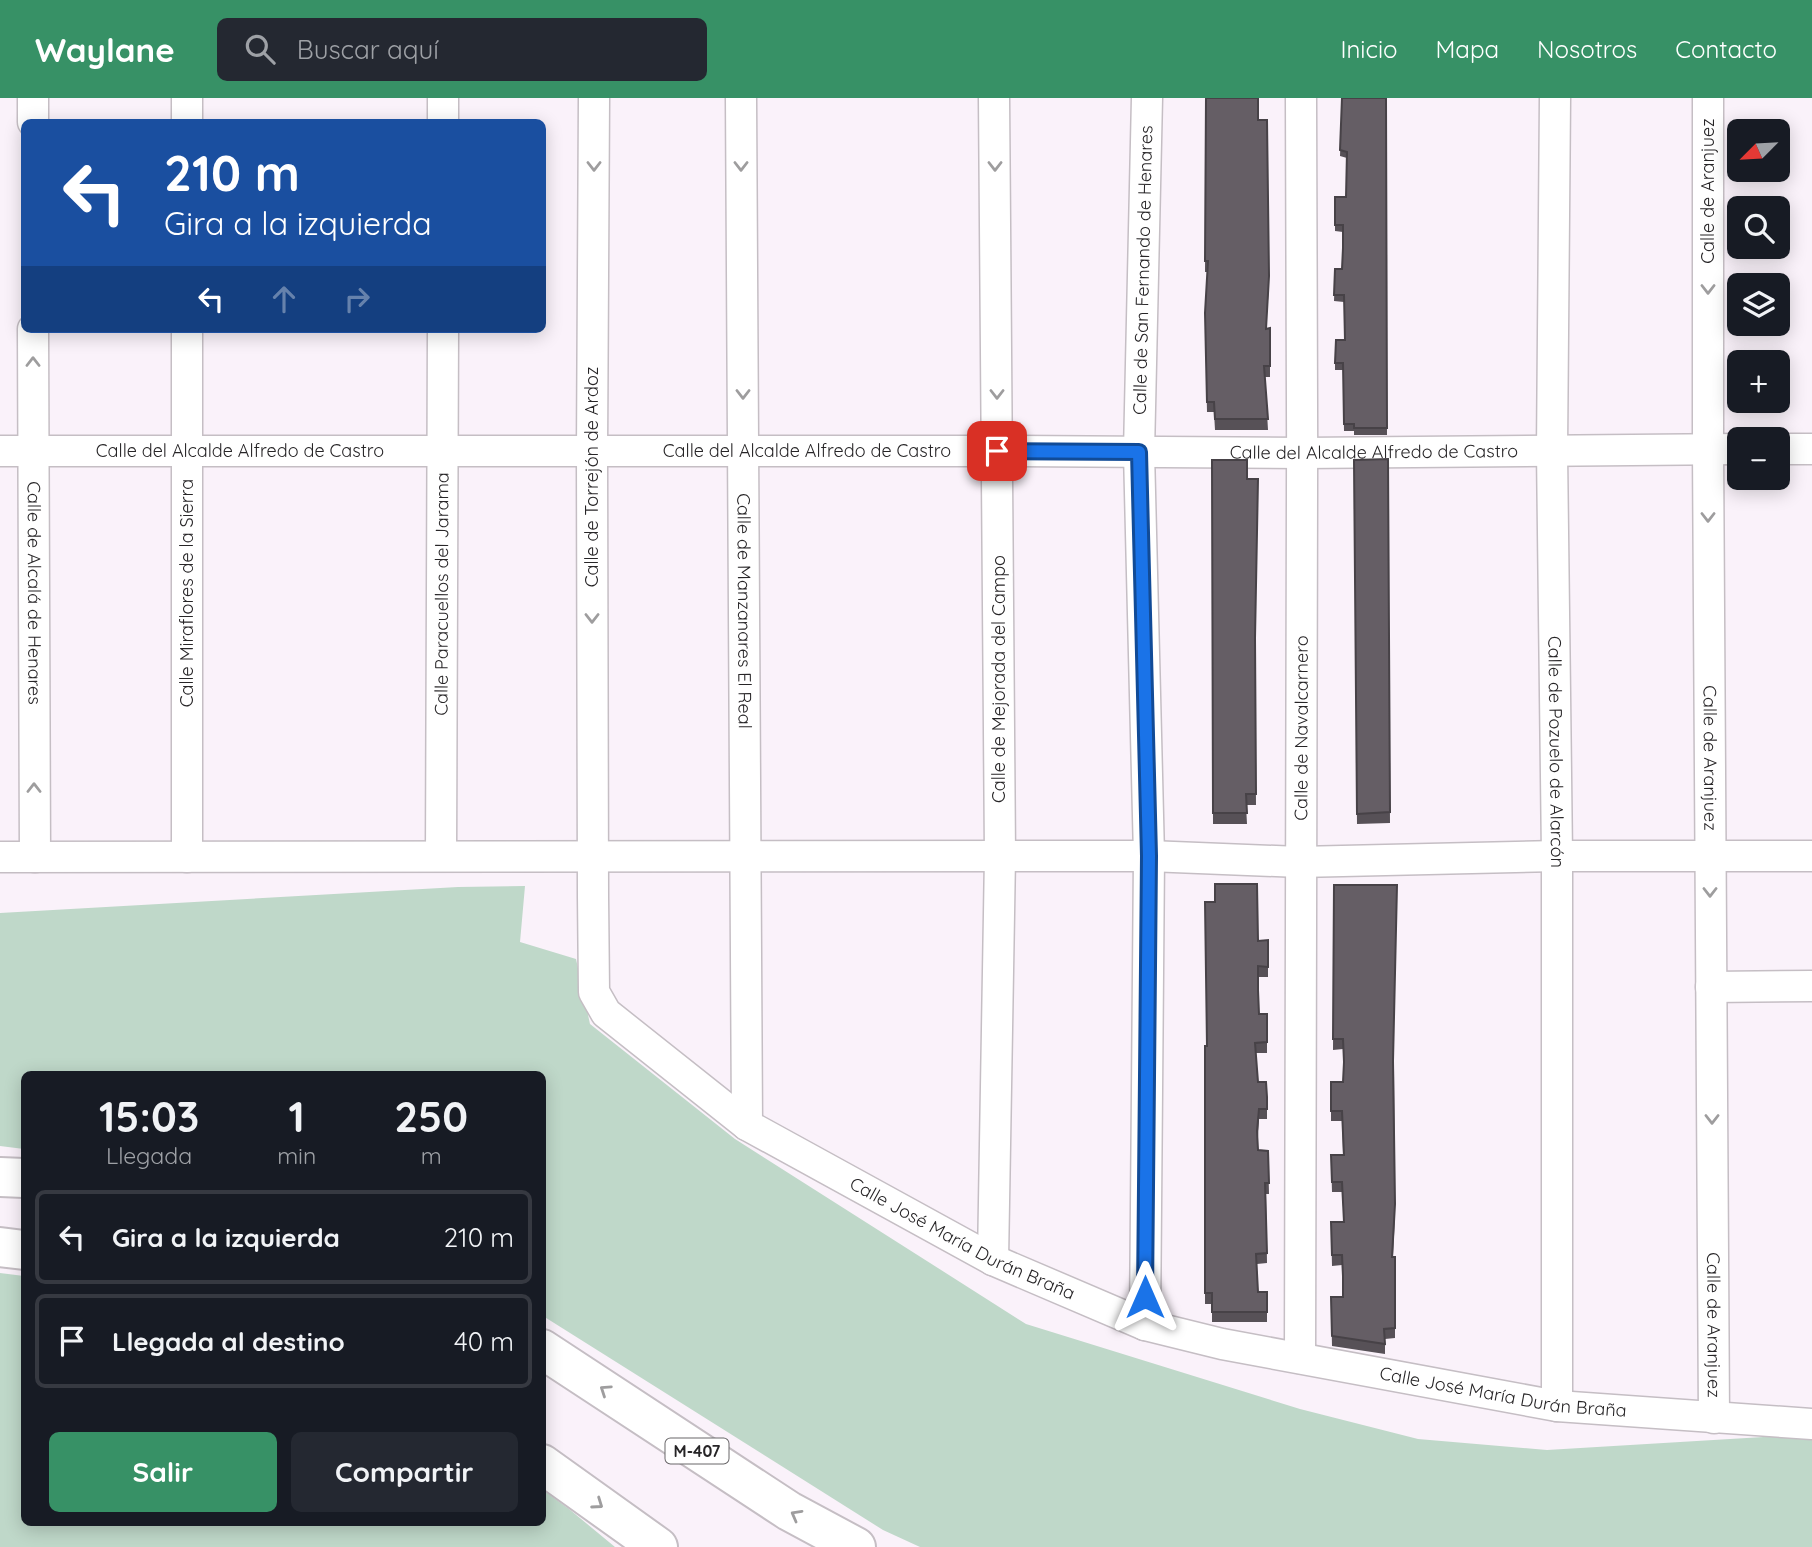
<!DOCTYPE html>
<html lang="es">
<head>
<meta charset="utf-8">
<style>
  body { margin:0; font-family:Quicksand,sans-serif; background:#242831; color:#f1f3f6; height:100vh; display:flex; flex-direction:column; font-size:26px; white-space:nowrap }
  * { box-sizing:border-box; margin:0 }
  p { font-size:23px; color:#9ea1a6 }
  .icon { flex:none; width:38px; height:38px; fill:none; stroke:currentColor; stroke-width:2; stroke-linecap:round; stroke-linejoin:round }
  .map { position:relative; flex:1; overflow:hidden }
  .sheet { position:absolute; left:21px; top:973px; width:525px; height:455px; display:flex; flex-direction:column; background:#171b24; border-radius:10px; box-shadow:0 4px 18px #0003 }
  .sheet>* { flex:none }
  .guide { position:absolute; left:21px; top:21px; width:525px; height:214px; border-radius:10px; box-shadow:0 4px 18px #0003; background:#1a4fa0; color:#fff; overflow:hidden }
  .needle { width:46px; rotate:246deg }
  .controls { position:absolute; left:1727px; top:21px; display:grid; gap:14px }
  .controls a { display:grid; place-items:center; width:63px; height:63px; border-radius:10px; background:#171b24; box-shadow:0 4px 18px #0003; font-size:35px }
  .pin { position:absolute; display:grid; place-items:center; width:60px; height:60px; color:#fff; margin:-30px; border-radius:14px; box-shadow:0 4px 10px #0006 }
  .me { position:absolute; width:77px; margin:-38px; rotate:0deg; stroke-linejoin:round; filter:drop-shadow(0 0 5px #0008) }
  .turn { display:flex; align-items:center; gap:24px; height:147px; padding:0 28px; font-size:32px }
  .turn .icon { width:91px; height:91px; stroke-width:2.5 }
  .turn b { display:block; font-size:49px; line-height:60px }
  .lanes { display:flex; align-items:center; height:66px; padding:0 28px; background:#0003; justify-content:center; gap:35px; direction:ltr }
  .lanes .off { opacity:.35 }
  .eta { display:flex; justify-content:space-evenly; align-items:center; height:119px; text-align:center }
  .eta b { font-size:42px; font-weight:700; line-height:49px }
  .cta { display:flex; gap:14px; margin-top:auto; padding:14px 28px }
  .cta a { flex:1; height:80px; border-radius:10px; background:#379166; color:#fff; font-size:28px; font-weight:700; line-height:80px; text-align:center }
  .cta a+a { background:#242831; color:#f1f3f6 }
  ul { padding:0; list-style:none }
  li { display:flex; align-items:center; gap:21px; height:94px; margin:0 14px 10px; padding:0 14px; border:4px solid #363941; border-radius:10px }
  li div { flex:1 }
  li b { display:block; font-size:26px }
  li em { font-style:normal }
  header { display:flex; align-items:center; gap:42px; box-sizing:border-box; height:98px; padding:0 35px; background:#379166; color:#fff }
  header strong { font-size:33px }
  nav { display:flex; gap:38px; margin-inline-start:auto; font-size:24px }
  .search { width:490px; height:63px; background:#242831; display:flex; align-items:center; gap:18px; box-sizing:border-box; padding:0 24px; border-radius:10px; color:#9ea1a6; font-size:26px }
  .map>svg:first-child { display:block }
</style>
</head>
<body>
<header>
<strong>Waylane</strong>
<div class="search"><svg class="icon" aria-label="search" viewBox="0 0 24 24"><circle cx="10" cy="10" r="6"/><path d="M15 15l6 6"/></svg>Buscar aquí</div>
<nav><a>Inicio</a><a>Mapa</a><a>Nosotros</a><a>Contacto</a></nav>
</header>
<div class="map">
<svg width="1812" height="1449" viewBox="0 0 1812 1449">
  <rect width="100%" height="100%" fill="#faf2fa"/>
  <path fill="#bfd8c9" d="M525,788l-5,56 56,17 14,65 145,115 291,185 274,85 118,30 129,11 265,-16v113h-892l-37,-17 -340,-214 -1,-242h-518v75l-24,-3v-233l458,-26z
    M0,1175l24,3v246h518l1,-32 26,19 46,38h-615z"/>
  <g fill="none" stroke-linecap="round" stroke-linejoin="round">
    <defs>
      <g id="minor">
        <path d="M33,0v24"/>
        <path d="M187,0v24"/>
        <path d="M443,0v24"/>
        <path id="s1" d="M594,0l-2,354 1,444 1,96 12,21 141,112 246,135 152,65 77,19 335,62 255,18"/>
        <path id="s2" d="M741,0l6,1027"/>
        <path id="s3" d="M1555,0l-3,353 5,405v550"/>
        <path id="s4" d="M1708,0v351l6,969"/>
        <path id="s5" d="M33,231l2,528"/>
        <path d="M187,231v528"/>
        <path d="M1778,351h34"/>
        <path id="s6" d="M0,353h997l306,2 437,-4"/>
        <path id="s7" d="M441,758l2,-527"/>
        <path d="M0,759l1149,-1 150,6 258,-6h255"/>
        <path d="M1711,889l101,-1"/>
        <path d="M993,1162l7,-404 -6,-758"/>
        <path id="s8" d="M1145,1227l4,-469 -10,-404 8,-354"/>
        <path id="s9" d="M1300,1260c0,-420 4,-840 1,-1260"/>
      </g>
      <path id="highway" d="M0,1079l24,1
        M0,1149l24,3
        M542,1251l247,162 67,36
        M542,1366l116,83"/>
    </defs>
    <use href="#minor" stroke="#c5bec4" stroke-width="33"/>
    <use href="#highway" stroke="#c5bec4" stroke-width="42"/>
    <use href="#minor" stroke="#fff" stroke-width="30"/>
    <use href="#highway" stroke="#fff" stroke-width="38"/>
  </g>
  <path fill="#575157" d="M1206,0l52,22 11,167 -3,41h4v49h-5l3,53h-53l-1,-18h-7l-2,-89 3,-51h-3z
    M1342,0h44l1,337h-33v-4h-10l-1,-61h-8v-7l10,-23 -1,-38 -10,-1 1,-32h7l1,-37 -8,-1v-34h11l1,-39 -7,-2z
    M1388,361l2,364 -33,1 -3,-364z
    M1212,362l35,19 8,167 1,159h-10l1,19h-34z
    M1334,787l60,183 1,147 -2,42h2v81l-10,1v15l-53,-8 -1,-49h12v-12l-1,-20 -10,1 -1,-44h13l-2,-30h-10l-1,-37h12l-1,-34h-11v-39h12l1,-14 -1,-19 -10,1z
    M1268,842v37h-10v17l1,20h8v39h-11l2,29 9,15v22h-8l-1,18v13l10,1 1,43h-3l1,69 -10,1 1,28h9v30h-55v-18h-7v-258h2l51,-105z"/>
  <path fill="#655e65" stroke="#474247" stroke-width="2" d="M1206,0h52v22h9l2,156 -3,53 4,-1v38h-6l4,53h-53l-1,-17h-7l-2,-89 3,-52h-3z
    M1342,0h44l1,330h-33v-4h-10l-1,-61h-8l1,-23h9l-1,-45h-10l1,-26h7l1,-21v-23h-8v-28h11l1,-45 -7,-2z
    M1388,361l2,353 -33,2 -3,-354z
    M1212,362h35v19h11l-3,159 1,156h-10l1,19h-34z
    M1215,786h42l1,57 10,-1v27l-10,-1v24l1,24h8v28l-12,1 3,39h8l1,15v12h-8l-2,22 1,19 10,1 1,32h-4l2,70 -11,1 2,38h9v20h-55v-19h-7v-247h2l-2,-144h10z
    M1334,787h63l-4,176 2,143 -3,53h3v71l-11,1 1,15 -53,-8 -1,-39h12v-21l-1,-21h-10l-1,-33h13l-2,-40h-10l-1,-27h13l-2,-44h-11v-29h12l1,-20 -1,-23h-10z"/>
  <defs><path id="oneway-chevron" d="M-2-3.5L2.5 0L-2 3.5" fill="none" stroke-width="1.6" stroke-linecap="round" stroke-linejoin="round" transform="scale(1.75)"/></defs>
  <g stroke="#9e9d9e">
    <use href="#oneway-chevron" transform="translate(594 68) rotate(90)"/>
    <use href="#oneway-chevron" transform="translate(741 68) rotate(90)"/>
    <use href="#oneway-chevron" transform="translate(995 68) rotate(90)"/>
    <use href="#oneway-chevron" transform="translate(1708 191) rotate(90)"/>
    <use href="#oneway-chevron" transform="translate(33 264) rotate(-90)"/>
    <use href="#oneway-chevron" transform="translate(743 296) rotate(90)"/>
    <use href="#oneway-chevron" transform="translate(997 296) rotate(90)"/>
    <use href="#oneway-chevron" transform="translate(1708 419) rotate(90)"/>
    <use href="#oneway-chevron" transform="translate(592 520) rotate(90)"/>
    <use href="#oneway-chevron" transform="translate(34 690) rotate(-90)"/>
    <use href="#oneway-chevron" transform="translate(1710 794) rotate(90)"/>
    <use href="#oneway-chevron" transform="translate(1712 1021) rotate(90)"/>
    <use href="#oneway-chevron" transform="translate(605 1292) rotate(-146)"/>
    <use href="#oneway-chevron" transform="translate(598 1406) rotate(35)"/>
    <use href="#oneway-chevron" transform="translate(796 1417) rotate(-151)"/>
  </g>
  <g fill="none" stroke-linecap="round" stroke-linejoin="round">
    <defs>
      <path id="route" d="M997,353l142,1 10,404 -4,441"/>
    </defs>
    <use href="#route" stroke="#114b97" stroke-width="18"/>
    <use href="#route" stroke="#1a73e8" stroke-width="12"/>
  </g>
  <g text-anchor="middle" stroke-width="7" stroke-linejoin="round" paint-order="stroke">
    <rect fill="#fff" stroke="#686668" stroke-width="2" x="665.5" y="1340.5" width="63" height="25" rx="5"/>
    <g font-size="16" font-weight="bold" fill="#272527">
      <text x="697" y="1359">M-407</text>
    </g>
    <g font-size="18" fill="#272527" stroke="#fff">
      <text transform="translate(1708 93) rotate(-90)" y="6">Calle de Aranjuez</text>
      <text dy="6" stroke="none"><textPath href="#s8" startOffset="1055">Calle de San Fernando de Henares</textPath></text>
      <text dy="6" stroke="none"><textPath href="#s6" startOffset="807">Calle del Alcalde Alfredo de Castro</textPath></text>
      <text dy="6" stroke="none"><textPath href="#s6" startOffset="240">Calle del Alcalde Alfredo de Castro</textPath></text>
      <text dy="6" stroke="none"><textPath href="#s6" startOffset="1374">Calle del Alcalde Alfredo de Castro</textPath></text>
      <text transform="translate(592 379) rotate(-90)" y="6">Calle de Torrejón de Ardoz</text>
      <text dy="6" stroke="none"><textPath href="#s5" startOffset="264">Calle de Alcalá de Henares</textPath></text>
      <text transform="translate(187 495) rotate(-90)" y="6">Calle Miraflores de la Sierra</text>
      <text dy="6" stroke="none"><textPath href="#s7" startOffset="262">Calle Paracuellos del Jarama</textPath></text>
      <text dy="6" stroke="none"><textPath href="#s2" startOffset="513">Calle de Manzanares El Real</textPath></text>
      <text transform="translate(999 581) rotate(-90)" y="6">Calle de Mejorada del Campo</text>
      <text dy="6" stroke="none"><textPath href="#s9" startOffset="630">Calle de Navalcarnero</textPath></text>
      <text dy="6" stroke="none"><textPath href="#s3" startOffset="654">Calle de Pozuelo de Alarcón</textPath></text>
      <text dy="6" stroke="none"><textPath href="#s4" startOffset="660">Calle de Aranjuez</textPath></text>
      <text dy="6" stroke="none"><textPath href="#s1" startOffset="1342">Calle José María Durán Braña</textPath></text>
      <text dy="6" stroke="none"><textPath href="#s4" startOffset="1227">Calle de Aranjuez</textPath></text>
      <text dy="6" stroke="none"><textPath href="#s1" startOffset="1909">Calle José María Durán Braña</textPath></text>
    </g>
  </g>
</svg>
<div class="controls">
<a><svg class="needle" viewBox="-14 -14 28 28"><path d="M0-13l5 13h-10z" fill="#e53935"/><path d="M0 13l5-13h-10z" fill="#9ea1a6"/></svg></a>
<a><svg class="icon" aria-label="search" viewBox="0 0 24 24"><circle cx="10" cy="10" r="6"/><path d="M15 15l6 6"/></svg></a>
<a><svg class="icon" aria-label="layers" viewBox="0 0 24 24"><path d="M12 4l9 5-9 5-9-5zM3 14l9 5 9-5"/></svg></a>
<a>+</a>
<a>−</a>
</div>
<div class="pin" style="left:997px;top:353px;background:#d93025"><svg class="icon" aria-label="arrive" viewBox="0 0 24 24"><path d="M6 21V4h12l-3 4 3 4H6"/></svg></div>
<svg class="me" style="left:1145px;top:1199px" viewBox="-20 -20 40 40"><path d="M0-17L14 15 0 8-14 15z" fill="#1a73e8" stroke="#fff" stroke-width="4"/></svg>
<div class="guide">
<div class="turn"><svg class="icon" aria-label="left" viewBox="0 0 24 24"><path d="M17 20v-9H6M10 6l-5 5 5 5"/></svg><div><b>210 m</b>Gira a la izquierda</div></div>
<div class="lanes"><svg class="icon" aria-label="left" viewBox="0 0 24 24"><path d="M17 20v-9H6M10 6l-5 5 5 5"/></svg><svg class="icon off" aria-label="ahead" viewBox="0 0 24 24"><path d="M12 20V5M6 11l6-6 6 6"/></svg><svg class="icon off" aria-label="right" viewBox="0 0 24 24"><path d="M7 20v-9h11M14 6l5 5-5 5"/></svg></div>
</div>
<section class="sheet">
<div class="eta">
<div><b>15:03</b><p>Llegada</p></div>
<div><b>1</b><p>min</p></div>
<div><b>250</b><p>m</p></div>
</div>
<ul>
<li><svg class="icon" aria-label="left" viewBox="0 0 24 24"><path d="M17 20v-9H6M10 6l-5 5 5 5"/></svg><div><b>Gira a la izquierda</b></div><em>210 m</em></li>
<li><svg class="icon" aria-label="arrive" viewBox="0 0 24 24"><path d="M6 21V4h12l-3 4 3 4H6"/></svg><div><b>Llegada al destino</b></div><em>40 m</em></li>
</ul>
<div class="cta"><a>Salir</a><a>Compartir</a></div>
</section>
</div>
</body>
</html>
